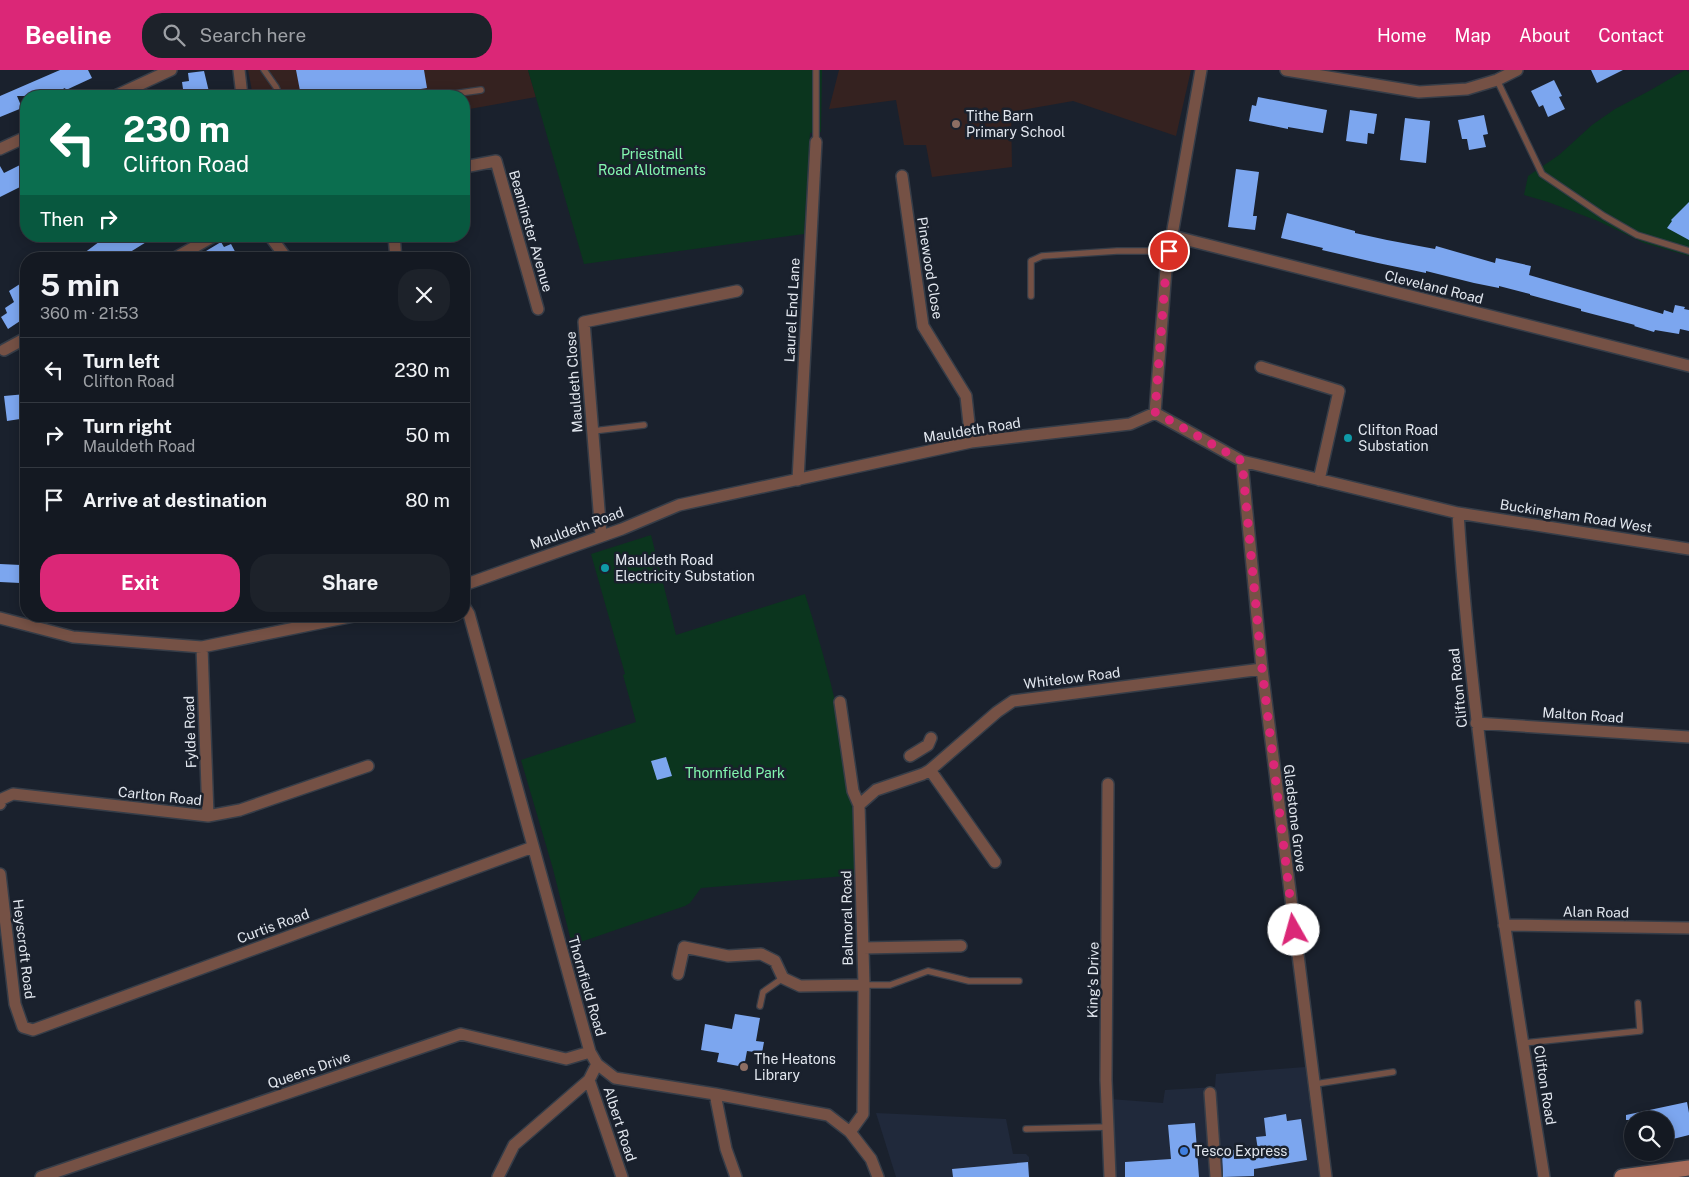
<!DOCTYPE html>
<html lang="en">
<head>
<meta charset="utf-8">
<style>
  body { margin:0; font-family:"Public Sans",sans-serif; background:#1d222a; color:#f1f3f6; height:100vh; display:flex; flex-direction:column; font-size:19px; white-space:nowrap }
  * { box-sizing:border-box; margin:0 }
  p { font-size:16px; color:#9da0a5 }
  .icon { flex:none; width:28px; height:28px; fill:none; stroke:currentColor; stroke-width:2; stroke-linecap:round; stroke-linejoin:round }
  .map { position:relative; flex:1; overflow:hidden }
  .details { position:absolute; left:20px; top:182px; width:450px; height:370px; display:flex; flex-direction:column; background:#141922; border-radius:20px; box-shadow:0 2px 12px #0003,0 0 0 1px #333840 }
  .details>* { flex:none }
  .guide { position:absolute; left:20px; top:20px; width:450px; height:152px; border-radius:20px; box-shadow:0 2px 12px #0003,0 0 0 1px #333840; background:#0b6e4f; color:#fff; overflow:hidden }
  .controls { position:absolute; left:1624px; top:1041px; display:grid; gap:10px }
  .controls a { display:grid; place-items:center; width:50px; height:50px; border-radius:50%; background:#141922; box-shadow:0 2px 12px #0003,0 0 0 1px #333840; font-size:25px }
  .pin { position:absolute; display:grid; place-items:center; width:42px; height:42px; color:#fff; margin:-21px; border:2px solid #fff; border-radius:50%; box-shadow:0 1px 5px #0007 }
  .me { position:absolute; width:55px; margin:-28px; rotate:353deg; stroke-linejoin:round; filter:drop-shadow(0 0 4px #0008) }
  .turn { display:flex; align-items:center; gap:18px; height:105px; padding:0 20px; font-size:22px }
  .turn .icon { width:65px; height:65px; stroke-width:2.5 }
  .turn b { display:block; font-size:35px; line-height:42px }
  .then { display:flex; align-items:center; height:48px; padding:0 20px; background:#0003; gap:10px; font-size:19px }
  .round { display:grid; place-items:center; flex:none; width:52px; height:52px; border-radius:20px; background:#1d222a }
  .headline { display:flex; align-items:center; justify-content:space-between; height:85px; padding:0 20px }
  h1 { font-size:30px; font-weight:700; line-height:38px }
  .cta { display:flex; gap:10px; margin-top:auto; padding:10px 20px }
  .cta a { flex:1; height:58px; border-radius:20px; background:#db2777; color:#fff; font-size:20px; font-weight:700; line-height:58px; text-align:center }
  .cta a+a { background:#1d222a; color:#f1f3f6 }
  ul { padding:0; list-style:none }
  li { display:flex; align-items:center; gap:15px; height:65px; padding:0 20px; border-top:1px solid #333840 }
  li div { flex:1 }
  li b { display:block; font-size:19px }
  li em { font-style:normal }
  header { display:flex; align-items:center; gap:30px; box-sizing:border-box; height:70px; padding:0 25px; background:#db2777; color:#fff }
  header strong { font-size:24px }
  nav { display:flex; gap:28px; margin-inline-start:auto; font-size:18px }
  .search { width:350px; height:45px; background:#1d222a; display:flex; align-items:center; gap:12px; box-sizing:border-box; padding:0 18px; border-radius:20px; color:#9da0a5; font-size:19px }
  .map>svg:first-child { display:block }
</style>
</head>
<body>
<header>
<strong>Beeline</strong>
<div class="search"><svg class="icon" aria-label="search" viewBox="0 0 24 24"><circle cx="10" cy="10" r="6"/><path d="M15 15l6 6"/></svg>Search here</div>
<nav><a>Home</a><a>Map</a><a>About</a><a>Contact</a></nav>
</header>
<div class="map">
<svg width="1689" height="1107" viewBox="0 0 1689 1107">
  <rect width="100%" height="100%" fill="#1a212d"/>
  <path fill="#20293b" d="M1305,997l14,110h-207l-2,-78 53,4 2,-13 50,-3 1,-13z
    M876,1043l130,6 7,35h13l3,3 1,20h-134z"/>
  <path fill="#352220" d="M248,0h280l8,27 -72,13v-14h-211z
    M839,0h352l-15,66 -103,-35 -62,11 1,55 -80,10 -6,-32h-22l-8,-45 -67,9z"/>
  <path fill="#0b351e" d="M528,0h294l-1,62 -11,1 -6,101 -220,30z
    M1685,0l4,2v184l-45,-13 -46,-22 -50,-19 -24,-7 4,-19 31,-21 33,-30 23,-16 34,-18z
    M651,465l25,100 129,-41c12,38 23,76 32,115 12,54 17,111 20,166l-156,13 -11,15 -5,3 -113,39 -19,-76 -32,-109 115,-38 -13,-47 2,-1 -34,-120z"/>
  <path fill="#7ca6ef" d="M60,0h28l4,8 -26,12 -1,-2 -17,8h-31l5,12 -22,9v-21z
    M296,0h128l3,18 -50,8h-13l-1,-4 -24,4h-38z
    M1591,0h32l-26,13z
    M204,1l6,25h-26l-2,-14 7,-1 -1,-8z
    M1554,10l8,16 -3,1 6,12 -17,8 -5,-12 -4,2 -8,-16z
    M1258,27l69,13 -4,23 -35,-6v2l-39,-8 3,-16 4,1z
    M1350,40l27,4 -3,20 -6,-1 -1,11 -21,-3z
    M1484,45l4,19 -5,1 3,12 -17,3 -2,-11h-5l-4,-19z
    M1405,48l25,3 -4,42 -26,-3z
    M26,92v22l-26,13v-31l4,7z
    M1236,99l23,3 -6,44h4l-2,14 -27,-3z
    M1689,132v38l-22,-12 5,-7 -1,-1z
    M1287,143l68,18v2l32,7 48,9 1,-3 59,17 1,-5 35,8 -2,9 134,39 1,-4 9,3 2,-8 10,2 -1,2 5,1v21l-9,-2 -1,5 -24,-4 -1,2 -20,-6 1,-1 -54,-14v-2l-51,-14v-1l-31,-8v2l-25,-5 -48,-12v2l-48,-10 -56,-13 1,-2 -42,-10z
    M107,166h49l-37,23h-43z
    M221,172l3,5 7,-3 8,15h-37l7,-4 -3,-4z
    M26,210v37l-18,12 -7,-12 6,-4 -2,-5 9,-6 -5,-11z
    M26,324v20h-6v5l-13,2 -3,-25z
    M0,494l21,1 -1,18 -20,-1z
    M666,687l6,19 -15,4 -6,-19z
    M735,944l25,4 -4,23 8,1 -2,11 -15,-2 -3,16 -27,-5 2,-9 -18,-3 4,-26 27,5z
    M1687,1032l2,11v22l-24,6v-21h-39v-5z
    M1286,1044l1,7 14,-2 6,41 -53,9v7l-31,1 -1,-26 12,-1v9l25,-2 -3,-20 10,-1 -2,-18z
    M1195,1053l4,54h-74v-15l46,-3 -3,-34z
    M1028,1092l1,15h-76l-1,-8z"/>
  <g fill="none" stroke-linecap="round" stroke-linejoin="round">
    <defs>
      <path id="lane" d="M264,0l12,17 4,9
        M1497,10l45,94 62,42 33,19 52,16
        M439,26l42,-6
        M816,72v-72
        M1031,226v-35l11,-5 75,-5h52
        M593,361l51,-6
        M864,915h26l38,-14 41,10h50
        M760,936l3,-14 20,-14
        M1523,973l117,-12 -2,-28
        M1315,1014l78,-12
        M1026,1059l82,-2"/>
      <path id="street" d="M239,0l3,26
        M1286,0l133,22 48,-3 30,-9 20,-10
        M115,26l56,-26
        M0,79l26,-12
        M464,97l32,-6 42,148
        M902,106l21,150 43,70 5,46
        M270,166l17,23
        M394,166l2,23
        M1172,166l517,130
        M173,189l41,-23
        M4,280l22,-12
        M1261,297l78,24 -20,89
        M1155,343l87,48 216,52c14,223 51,444 86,664
        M1155,343l11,-144 35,-199
        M1242,391l20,208 64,508
        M798,410l18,-338
        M1458,443l231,36
        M601,465l-17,-213 153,-31
        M464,515l158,-56 57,-24 292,-63 159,-18 25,-11
        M464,536l5,8 121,438 7,12 18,14 100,16 113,21 22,17 21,27 7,18
        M0,548l73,19 129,10 152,-31
        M202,577l6,169
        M840,632l13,89 6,14 5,180 -1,129 -13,18
        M1476,653l213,14
        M910,686l18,-11 3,-7
        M930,700l65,92
        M1108,714l-2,296 4,97
        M0,734l2,-5 11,-5 195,22 32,-6 128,-44
        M859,735l17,-15 47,-16 7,-4 67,-58 16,-11 249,-32
        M0,804l15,130 8,23 10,3 500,-183
        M1504,855l185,3
        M863,878l98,-2
        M678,904l6,-27 44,9 33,-2 14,7 8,17 17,8 64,-1
        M589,1010l33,97
        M1210,1023l6,84
        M715,1024l11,55 10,28
        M41,1107l420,-143 105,25 24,-7
        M498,1107l16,-32 75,-65 8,-16"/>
      <path id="secondary" d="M1622,1107l67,-9"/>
    </defs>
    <use href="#lane" stroke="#363d48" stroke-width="8"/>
    <use href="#street" stroke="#363d48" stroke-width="14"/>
    <use href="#secondary" stroke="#363d48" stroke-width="18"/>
    <use href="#lane" stroke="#755145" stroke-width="5.5"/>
    <use href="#street" stroke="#755145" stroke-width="11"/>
    <use href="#secondary" stroke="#a56b59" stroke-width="15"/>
  </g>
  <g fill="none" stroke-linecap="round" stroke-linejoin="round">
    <path stroke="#db2777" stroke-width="9" stroke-dasharray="0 16.2" d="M1169,181l-3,18 -11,143 87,49 20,208 32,261"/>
  </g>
  <g fill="#8d6e63" stroke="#1a212d" stroke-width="2">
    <circle cx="956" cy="54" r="5"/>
    <circle cx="744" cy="997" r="5"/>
  </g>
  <g fill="#0f9aa8" stroke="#1a212d" stroke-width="2">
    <circle cx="1348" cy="368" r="5"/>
    <circle cx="605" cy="498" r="5"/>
  </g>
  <circle fill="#3f7fe0" stroke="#1a212d" stroke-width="2" cx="1184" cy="1081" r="5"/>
  <g text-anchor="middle" stroke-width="5" stroke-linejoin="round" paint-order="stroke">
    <g font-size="14" fill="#e2e7ef" stroke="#1a212d" text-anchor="start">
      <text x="966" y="51">Tithe Barn<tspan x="966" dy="16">Primary School</tspan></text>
      <text x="1358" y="365">Clifton Road<tspan x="1358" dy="16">Substation</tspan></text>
      <text x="615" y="495">Mauldeth Road<tspan x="615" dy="16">Electricity Substation</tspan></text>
      <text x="754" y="994">The Heatons<tspan x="754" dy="16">Library</tspan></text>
      <text x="1194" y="1086">Tesco Express</text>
    </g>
    <g font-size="14" fill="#83f7af" stroke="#1a212d">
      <text x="652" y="89">Priestnall<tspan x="652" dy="16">Road Allotments</tspan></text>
      <text x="735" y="708">Thornfield Park</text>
    </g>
    <g font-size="14" fill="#e2e7ef" stroke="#1a212d">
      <text transform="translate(531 161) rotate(74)" y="5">Beaminster Avenue</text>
      <text transform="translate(930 198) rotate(81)" y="5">Pinewood Close</text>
      <text transform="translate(1434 217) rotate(14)" y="5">Cleveland Road</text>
      <text transform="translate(792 240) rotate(-87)" y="5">Laurel End Lane</text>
      <text transform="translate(574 312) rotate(-94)" y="5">Mauldeth Close</text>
      <text transform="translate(972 360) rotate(-9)" y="5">Mauldeth Road</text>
      <text transform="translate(1576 446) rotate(9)" y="5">Buckingham Road West</text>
      <text transform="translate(577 458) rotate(-20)" y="5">Mauldeth Road</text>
      <text transform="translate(1072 608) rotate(-7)" y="5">Whitelow Road</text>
      <text transform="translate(1458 618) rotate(-96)" y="5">Clifton Road</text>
      <text transform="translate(1583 645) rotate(4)" y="5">Malton Road</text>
      <text transform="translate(190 662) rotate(-92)" y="5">Fylde Road</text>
      <text transform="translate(160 726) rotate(6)" y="5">Carlton Road</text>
      <text transform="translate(1295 748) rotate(83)" y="5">Gladstone Grove</text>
      <text transform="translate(1596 842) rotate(1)" y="5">Alan Road</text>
      <text transform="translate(847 848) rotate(-91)" y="5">Balmoral Road</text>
      <text transform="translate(273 856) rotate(-20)" y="5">Curtis Road</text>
      <text transform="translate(24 879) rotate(83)" y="5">Heyscroft Road</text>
      <text transform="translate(1093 910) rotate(-89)" y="5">King's Drive</text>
      <text transform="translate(587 916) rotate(74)" y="5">Thornfield Road</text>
      <text transform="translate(309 1000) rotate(-19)" y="5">Queens Drive</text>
      <text transform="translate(1545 1015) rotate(81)" y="5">Clifton Road</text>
      <text transform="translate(620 1054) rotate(72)" y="5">Albert Road</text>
    </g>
  </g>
</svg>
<div class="controls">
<a><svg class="icon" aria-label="search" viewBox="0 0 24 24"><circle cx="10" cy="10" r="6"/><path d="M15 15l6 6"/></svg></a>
</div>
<div class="pin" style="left:1169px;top:181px;background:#d93025"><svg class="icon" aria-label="arrive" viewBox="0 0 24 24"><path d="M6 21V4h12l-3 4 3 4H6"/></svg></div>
<svg class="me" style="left:1294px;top:860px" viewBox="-20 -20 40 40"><circle r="19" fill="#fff"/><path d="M0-13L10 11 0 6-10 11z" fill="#db2777"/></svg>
<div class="guide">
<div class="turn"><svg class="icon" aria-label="left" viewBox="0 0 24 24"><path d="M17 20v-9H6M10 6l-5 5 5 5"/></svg><div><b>230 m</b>Clifton Road</div></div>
<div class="then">Then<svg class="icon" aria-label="right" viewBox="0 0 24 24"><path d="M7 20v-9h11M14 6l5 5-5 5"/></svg></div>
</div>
<section class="details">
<div class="headline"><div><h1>5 min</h1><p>360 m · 21:53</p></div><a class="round"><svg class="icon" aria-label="close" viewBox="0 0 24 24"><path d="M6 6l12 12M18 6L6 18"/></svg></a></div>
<ul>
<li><svg class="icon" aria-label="left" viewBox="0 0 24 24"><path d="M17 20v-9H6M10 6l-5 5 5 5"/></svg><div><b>Turn left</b><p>Clifton Road</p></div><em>230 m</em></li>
<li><svg class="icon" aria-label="right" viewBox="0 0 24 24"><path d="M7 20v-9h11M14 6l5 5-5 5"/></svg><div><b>Turn right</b><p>Mauldeth Road</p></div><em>50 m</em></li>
<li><svg class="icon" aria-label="arrive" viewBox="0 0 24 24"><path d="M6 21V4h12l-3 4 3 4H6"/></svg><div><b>Arrive at destination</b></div><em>80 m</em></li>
</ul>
<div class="cta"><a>Exit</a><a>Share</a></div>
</section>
</div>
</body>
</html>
